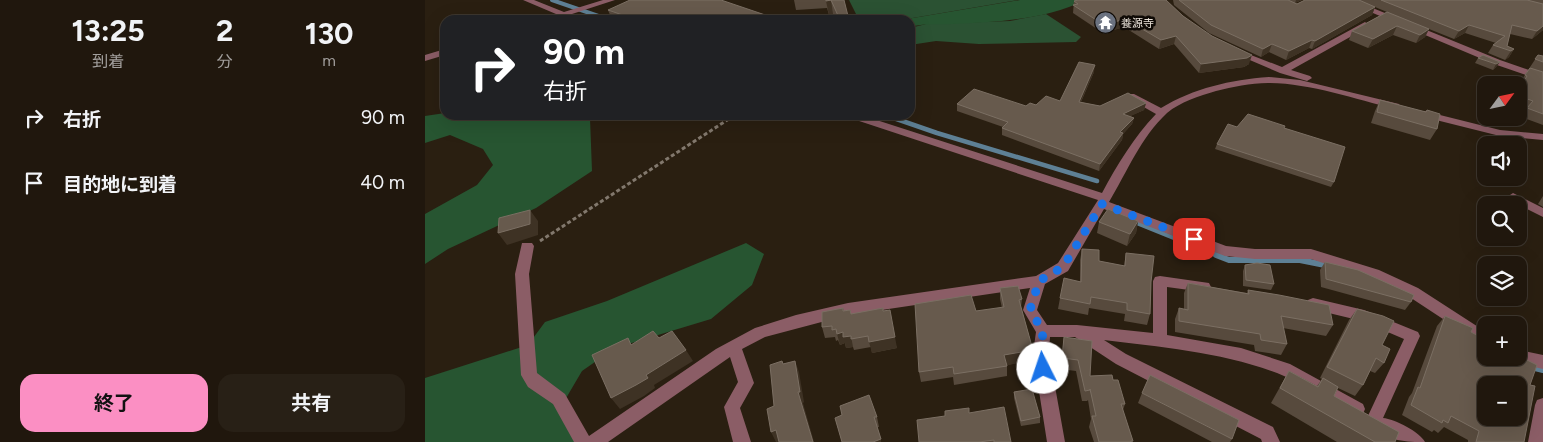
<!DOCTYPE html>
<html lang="ja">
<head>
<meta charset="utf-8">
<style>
  body { margin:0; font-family:Figtree,"Noto Sans JP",sans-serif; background:#282016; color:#f1f3f6; height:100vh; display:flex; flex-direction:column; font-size:19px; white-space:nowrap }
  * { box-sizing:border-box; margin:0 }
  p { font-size:16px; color:#a29f9d }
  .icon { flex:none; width:28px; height:28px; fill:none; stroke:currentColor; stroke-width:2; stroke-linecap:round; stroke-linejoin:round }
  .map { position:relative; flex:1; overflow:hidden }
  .details { display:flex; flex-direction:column; background:#20170d; width:425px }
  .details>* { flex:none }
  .banner { position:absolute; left:15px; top:15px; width:475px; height:105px; border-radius:15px; box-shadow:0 5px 20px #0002,0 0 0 1px #3d362e; background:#202124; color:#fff; overflow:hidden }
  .needle { width:32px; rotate:57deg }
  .controls { position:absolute; left:1052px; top:76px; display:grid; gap:10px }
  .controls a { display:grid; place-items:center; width:50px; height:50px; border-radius:10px; background:#20170d; box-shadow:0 5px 20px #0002,0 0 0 1px #3d362e; font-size:25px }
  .pin { position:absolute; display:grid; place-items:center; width:42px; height:42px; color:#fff; margin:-21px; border-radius:10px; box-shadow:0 2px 8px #0006 }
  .me { position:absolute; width:55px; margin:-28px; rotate:356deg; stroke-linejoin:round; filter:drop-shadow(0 0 4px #0008) }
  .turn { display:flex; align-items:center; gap:18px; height:105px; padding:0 20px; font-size:22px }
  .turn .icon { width:65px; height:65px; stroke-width:2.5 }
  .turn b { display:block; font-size:35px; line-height:42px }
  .eta { display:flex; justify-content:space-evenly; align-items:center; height:85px; text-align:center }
  .eta b { font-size:30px; font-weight:700; line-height:35px }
  .action { display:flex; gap:10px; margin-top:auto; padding:10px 20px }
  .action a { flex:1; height:58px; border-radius:15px; background:#fb8fc3; color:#111; font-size:20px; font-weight:700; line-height:58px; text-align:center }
  .action a+a { background:#282016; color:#f1f3f6 }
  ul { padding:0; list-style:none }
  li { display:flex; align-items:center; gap:15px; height:65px; padding:0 20px }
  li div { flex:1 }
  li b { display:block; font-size:19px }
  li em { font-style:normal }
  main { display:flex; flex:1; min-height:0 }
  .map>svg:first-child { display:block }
</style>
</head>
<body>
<main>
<section class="details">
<div class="eta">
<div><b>13:25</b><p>到着</p></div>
<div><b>2</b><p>分</p></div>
<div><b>130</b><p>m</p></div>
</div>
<ul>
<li><svg class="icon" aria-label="right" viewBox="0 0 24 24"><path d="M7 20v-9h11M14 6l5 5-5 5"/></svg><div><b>右折</b></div><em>90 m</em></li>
<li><svg class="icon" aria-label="arrive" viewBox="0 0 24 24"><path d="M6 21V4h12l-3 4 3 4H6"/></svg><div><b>目的地に到着</b></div><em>40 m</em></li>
</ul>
<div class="action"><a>終了</a><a>共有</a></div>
</section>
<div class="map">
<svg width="1118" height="442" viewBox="0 0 1118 442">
  <rect width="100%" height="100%" fill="#2a1f11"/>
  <path fill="#2b5233" d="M424,0h169l-117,20h-42z
    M621,14l35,23 -5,5 -97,2 -43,-3 -26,4v-17l16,-4 84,-3z"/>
  <path fill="#275531" d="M595,0h66c-42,20 -88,22 -134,24 -15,1 -27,-1 -42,3v-7h-9z
    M20,113v2h138l7,3 2,53 -56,37 -88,41 -23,15v-50l52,-29 16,-20 -10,-16 -33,-14 -25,8v-27z
    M321,243l18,11 -12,31 -41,34 -96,29 -33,23 -20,34 17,37h-154v-64l103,-33 17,-23 62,-21z"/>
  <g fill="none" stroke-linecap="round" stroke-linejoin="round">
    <path stroke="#5e8095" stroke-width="4" d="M127,0l58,20"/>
    <path stroke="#5e8095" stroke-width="4.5" d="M460,115l52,18 160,48
      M707,221l87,35"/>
    <path stroke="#5e8095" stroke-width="6" d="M791,255l13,5h71l30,6
      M1106,367l12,3"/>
    <path stroke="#82786d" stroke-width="3" stroke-dasharray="4 2.5" stroke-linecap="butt" d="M115,241l195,-126"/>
    <path fill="#8b5d66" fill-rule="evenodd" d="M98,0h11l30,12 39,-12h12l-43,14 11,6c-7,0 -15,-3 -21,-3 -7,1 -13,3 -21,3l15,-6z
      M917,0h11l147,60 43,15v6l-49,-17z
      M940,22l4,3 -1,2 -77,43 19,6 2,2 -5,3 -27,-8 -49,-21 1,-2h6l44,17z
      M20,49v6l-20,6v-6z
      M844,77l31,3 99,24 1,2 -5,3c-40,-10 -86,-26 -127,-26 -18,0 -35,4 -52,8 -17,5 -36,11 -49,22 -26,24 -40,59 -58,89l117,44 29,3h56l68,21 39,18 68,44v14l-5,-2 -73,-48 -39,-18 -58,-19h-56l-30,-3 -121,-47 -36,62 -23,13 -8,26 10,15h30l76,8v-52l2,-4 5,-1 49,7 2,4 -2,4 -5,1 -37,-5v48l74,13 49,16 73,40 2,5 -2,5 -6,3 -6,-3c-22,-12 -44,-28 -67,-38 -55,-23 -122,-29 -180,-36l22,14 147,73 7,15h-18l-1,-3 -145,-75 -41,-27h-25l-1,16 16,89h-18l-14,-89 3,-21 -13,-22 7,-22 -182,27 -83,22 -23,12 12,34 -14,25 11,34h-18l-9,-35 14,-25 -8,-25 -122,85h-34l-21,-38 -25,-17 -7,-12 -6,-101 7,-31h10l2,3 -5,28 8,99 28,21 24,42 127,-87 39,-21 41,-13 52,-12 188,-27 22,-13 40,-63 -251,-83 -1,-2h15l241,78c15,-28 32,-56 54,-79l-28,-16v-4h6l27,14c33,-20 69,-28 108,-31z
      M999,111l76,19 43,4v6l-43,-4 -80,-20 -1,-2z
      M1088,193l30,15v9l-34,-17 -2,-3z
      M888,298l51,12 54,22 2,4 -37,82c12,1 37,14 42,24 -17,0 -40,0 -48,-17l-8,-2 -2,-5 37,-79 -42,-18 -54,-13 -2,-4 2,-4z
      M1094,350l24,5v14l-29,-7 -2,-4h7z
      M1118,398v44h-15l7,-37 2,-5z"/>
  </g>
  <path fill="#574a3d" d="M369,0h50l5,20h-13l-3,-6 -4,1 -2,-7 -31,2z
    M748,0h129l-7,3 2,1 8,-4h238v30l-11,9 -22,-5 -3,12 7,3 -5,8 -4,3 -17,-7 5,-8 3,-2 -31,-10 -11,6 -25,-10 -4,8 -9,6 -23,-8 -25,13 -19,-8 3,-9 35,-19 -12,-5 -3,8 -60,34 -3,-1 -23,12 -17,-8 -8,5 -52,-24 -35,-28z
    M649,1l109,15 66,48 -5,3 -45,6 -25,-29 -15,5 -35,-22 -21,6 -30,-20z
    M183,10l172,10h-155l-15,-5z
    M1113,55l5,1v69l-22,-8 5,-7 -7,-3v-18l2,-4 -2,-1z
    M1053,58l22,4 -4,5 -3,3 -18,-7z
    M669,72l-13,30 19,4 46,-3 -2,7 -14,6 4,2 -2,6 -9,10 -1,6 -23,31 -97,-36v-7l1,-1 -46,-16v-7l69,2 34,-5z
    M955,100l46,12 1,-2 10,19 -7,11 -59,-17 4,-12z
    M812,127l47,1 50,54 -3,5 -116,-38 2,-5z
    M1118,196v11l-5,-3z
    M713,221l-2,12 -9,13 -30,-13 2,-11z
    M657,249l17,12 25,5 2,-13 25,29 -1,32 -3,11 -23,-4 1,-7 -36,-6 -1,7 -30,-6 2,-11 20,-16v-22z
    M900,262l86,40 -6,8 -84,-23 -1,-17z
    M820,265l29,19 -3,6 -28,-4v-15z
    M763,283l59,10 1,-3 85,35 -7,11 -43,-8 4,16 -6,11 -26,-4 -1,-6 -79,-13v-13l4,-11 5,1v-16z
    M575,288l22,11 -1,8 12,43 -1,10 -25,5v11l-53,9 -1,-8 -32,5 -2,-10 57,-61 26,-3 -2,-9z
    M418,308l1,3 6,-1 1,4 32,-3 14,37 -25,5 -1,-6 -17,3 -1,-3 -7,1 -1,-5 -5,2 -2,-5 -2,1 -1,-4 -10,1 -3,-11z
    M932,309l25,36 2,18 -9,10 -5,-2 -7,14 -8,11 -17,-8 -4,8 61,46h-58l-66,-39 18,-32 28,15 5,-7 -2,-1 29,-58z
    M1020,316l26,16 59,53 -6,57h-56v-2l-24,-13 -6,6 -4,-3 -2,2 -30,-17 7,-18 3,-4 25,-67z
    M639,337l26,39 23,4 12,24 -2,6 10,32h-39l-5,-15 2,-8 -3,-19 -1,1h-5l-6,-30 -16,-2z
    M589,392l26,25v6l-19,3 -7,-28z
    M717,393l90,46 -2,3h-18l-74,-39z
    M544,413l42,29h-92z
    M452,417l2,10h-2l4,15h-39l-7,-24z"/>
  <path fill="#3e3224" d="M406,0l2,14 -4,1 -3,-14z
    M871,0h6l-7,3z
    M950,7l-3,8 -60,34 3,-8z
    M700,19l-1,8 -21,6 1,-8z
    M1044,25l-4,8 -11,6 5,-8z
    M972,26l-4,9 -25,13 5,-9z
    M1118,26v4l-11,9 5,-8z
    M1004,29l-4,8 -9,6 4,-8z
    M751,36l-2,8 -15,5 2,-9z
    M887,40l-3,8 -23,12 3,-9z
    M847,44l-3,8 -8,5 2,-8z
    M1089,49l-5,8 -4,3 6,-9z
    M827,55l-3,9 -5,3 -45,6 2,-9z
    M1075,62l-4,5 -3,3 3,-6z
    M670,65l-1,7 -16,36 1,-6z
    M721,103l-2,7 -22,10 1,-6z
    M709,118l-2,6 -9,10 -1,6 -23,31 1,-7 20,-32z
    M105,210l8,11v14l-31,10 -9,-12z
    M713,221l-2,12 -9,13 3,-12z
    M418,332l8,4 2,11 -7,1 -1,-5 -5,2 -3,-11z
    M470,337l2,11 -25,5 -3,-11z
    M261,350l7,11 -39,24 1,3 -11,8 -24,13 -9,-11 35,-23z
    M608,350l-1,10 -28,6v-11z
    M370,361l4,11 5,30 -1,1 11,39h-1l-15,-50z
    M351,430l5,11 -4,1h-1l-5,-10z
    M456,439v3h-8z"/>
  <path fill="#675a4d" stroke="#7b6f63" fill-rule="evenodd" d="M205,0h91l59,20h-143l-29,-10z
    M401,0h18l5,20h-9l-9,-20 -5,1z
    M653,0h88l17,16 29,20 40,19 -5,3 -46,6 -25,-28 -15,4 -36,-21 -21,6 -31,-20 5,-1 -4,-3z
    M754,0h109l9,4 8,-4h54l16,7 -60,34 -3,-1 -23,11 -17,-7 -9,5 -52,-24z
    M956,0h146l16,4v22l-6,5 -25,-6 -5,21 7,3 -3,2 -18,-6 12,-9 -36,-11 -10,6z
    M962,12l42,17 -9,6 -23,-9 -24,13 -21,-8z
    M1058,55l17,7 -4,2 -18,-6z
    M1113,55l5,1v6l-8,-3z
    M654,62l16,3 -16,37 21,4 28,-13 18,10 -23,11 11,4 -14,14 3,1 -23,31 -98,-36 6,-6 -51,-18 17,-15 52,17 4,-3 6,2 10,-9 14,5z
    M1105,68l13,4v42l-16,-6 6,-7 -14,-5v-6l8,-14 -2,-1z
    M955,100l46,12 1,-2 13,4 -3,15 -60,-17z
    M823,114l37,12 -1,2 61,19 -11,35 -117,-38 11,-20 9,3z
    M683,209l30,12 -8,13 -31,-12z
    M105,210v14l-32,9 1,-15z
    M657,249l17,1v11l26,5 1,-13 28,3 -3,26 -1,32 -23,-4v-7l-36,-6 -1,7 -30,-6 4,-20 17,4z
    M900,262l33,8 56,25 -3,7 -85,-23z
    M832,263l13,2 4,19 -28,-4 -1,-15z
    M763,283l61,11 -1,-4 31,5 50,10 4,20 -52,-9 6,28 -26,-4 -1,-6 -81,-13v-13l9,2z
    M593,286l4,13 -3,1 14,50 -29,5 3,11 -53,8 -1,-7 -34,5 -4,-68 56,-9 5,16 28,-4 -4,-19z
    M418,308v3l7,-1 1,4 32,-6v3l7,-1 5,27 -26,5 -1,-6 -17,3v-3l-8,1v-5l-6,2 -1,-5 -4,1v-4l-10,1v-15z
    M932,309l26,7 11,5 -12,24 8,4 -6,14 -8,-5 -13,27 -36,-18z
    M1020,316l28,12 -2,4 15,8v18h33v-2l18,9 -7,20 5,1 -11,56h-48l3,-11 -28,-15 -3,7 -5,-3 -1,3 -31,-18 7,-18 2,1zM1061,385h33v33h-33z
    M228,331l6,7 13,-7 14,19 -40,25 2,3 -12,7 -25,13 -19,-43 36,-17 3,7z
    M639,337l28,4 -2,35 22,-1 1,5h5l7,24h-4l12,37h-2v1h-32l-7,-26h4l-6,-27v1l-5,1 -7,-31 -16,-2z
    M357,361l1,3 12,-3 5,31h-2l15,50h-34l-3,-12 -5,2 -4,-23 7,-3 -4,-41z
    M864,371l29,16 5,-9 15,9 -4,9 65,36 -4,10h-20l-95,-54z
    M725,375l89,45 -7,19 -90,-46z
    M607,389l8,28 -19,4 -7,-29z
    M444,395l8,22h-3l7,22 -8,3h-31l-7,-24 7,-3 -2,-9z
    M579,407l7,35h-17v-2l-15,2h-60l-2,-22 28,-4v-5l24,-3v5z"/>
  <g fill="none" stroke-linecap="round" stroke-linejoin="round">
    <path stroke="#1a73e8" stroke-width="9" stroke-dasharray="0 16.2" d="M618,368l-2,-15 2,-22 -13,-21 9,-29 24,-14 39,-63 92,35"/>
  </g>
  <defs>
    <symbol id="temple-disc" viewBox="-11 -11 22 22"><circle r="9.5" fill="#6b7280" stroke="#0f0a05"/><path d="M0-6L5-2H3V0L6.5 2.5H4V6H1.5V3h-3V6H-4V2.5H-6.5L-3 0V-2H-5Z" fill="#fff"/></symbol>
  </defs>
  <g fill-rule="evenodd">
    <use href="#temple-disc" x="668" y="10" width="25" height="25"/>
  </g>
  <g text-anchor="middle" stroke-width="5" stroke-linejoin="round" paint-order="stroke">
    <g font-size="11" fill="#e8e0d7" stroke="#0f0a05" text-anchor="start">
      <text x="696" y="27">養源寺</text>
    </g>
  </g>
</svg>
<div class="controls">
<a><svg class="needle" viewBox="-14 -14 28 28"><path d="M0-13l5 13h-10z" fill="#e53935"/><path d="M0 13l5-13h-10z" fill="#a29f9d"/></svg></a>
<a><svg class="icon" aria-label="sound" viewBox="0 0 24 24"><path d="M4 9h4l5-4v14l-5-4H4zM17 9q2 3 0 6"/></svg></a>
<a><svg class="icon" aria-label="search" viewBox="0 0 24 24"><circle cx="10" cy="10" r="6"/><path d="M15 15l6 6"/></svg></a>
<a><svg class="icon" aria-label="layers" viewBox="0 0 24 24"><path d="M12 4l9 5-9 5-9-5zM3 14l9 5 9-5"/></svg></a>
<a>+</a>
<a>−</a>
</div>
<div class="pin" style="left:769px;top:239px;background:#d93025"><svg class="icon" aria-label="arrive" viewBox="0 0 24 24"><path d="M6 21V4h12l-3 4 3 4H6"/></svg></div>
<svg class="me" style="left:618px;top:368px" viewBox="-20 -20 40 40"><circle r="19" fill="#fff"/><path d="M0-13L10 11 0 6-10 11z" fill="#1a73e8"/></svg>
<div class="banner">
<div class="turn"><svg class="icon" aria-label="right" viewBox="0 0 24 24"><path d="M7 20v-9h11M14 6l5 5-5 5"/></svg><div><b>90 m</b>右折</div></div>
</div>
</div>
</main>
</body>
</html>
